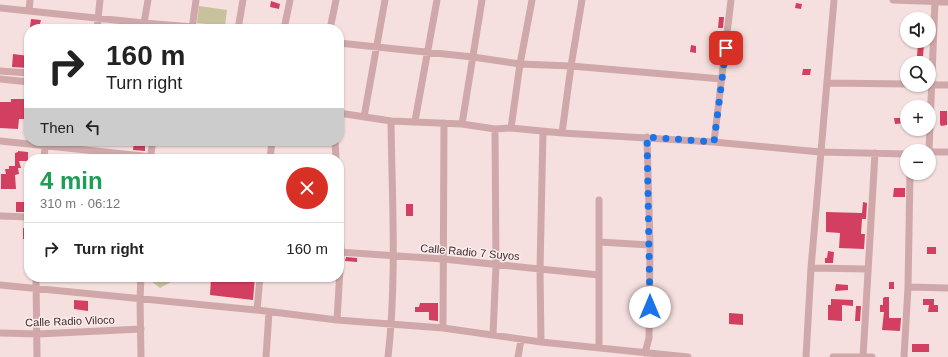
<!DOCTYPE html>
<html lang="en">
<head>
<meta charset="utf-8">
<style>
  body { margin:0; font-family:Helvetica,sans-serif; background:#f2f2f2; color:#222; height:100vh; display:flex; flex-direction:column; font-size:15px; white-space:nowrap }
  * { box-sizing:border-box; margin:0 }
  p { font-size:13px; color:#767676 }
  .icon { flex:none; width:22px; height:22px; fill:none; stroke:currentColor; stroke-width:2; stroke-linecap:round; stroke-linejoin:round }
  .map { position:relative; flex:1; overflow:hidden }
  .drawer { position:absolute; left:24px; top:154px; width:320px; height:128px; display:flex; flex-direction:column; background:#fff; border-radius:16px; box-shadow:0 1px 3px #0004 }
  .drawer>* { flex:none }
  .top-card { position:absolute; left:24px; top:24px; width:320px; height:122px; border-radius:16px; box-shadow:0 1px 3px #0004; background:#fff; color:#222; overflow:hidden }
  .buttons { position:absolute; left:900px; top:12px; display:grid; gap:8px }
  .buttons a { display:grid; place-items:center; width:36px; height:36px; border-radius:50%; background:#fff; box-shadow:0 1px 3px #0004; font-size:20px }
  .pin { position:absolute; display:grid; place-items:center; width:34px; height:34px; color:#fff; margin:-17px; border-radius:8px; box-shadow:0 2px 6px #0006 }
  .me { position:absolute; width:44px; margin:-22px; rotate:0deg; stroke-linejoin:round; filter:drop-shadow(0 0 3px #0008) }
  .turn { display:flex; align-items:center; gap:14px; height:84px; padding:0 16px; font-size:18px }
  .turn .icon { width:52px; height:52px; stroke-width:2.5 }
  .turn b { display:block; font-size:28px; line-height:34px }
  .then { display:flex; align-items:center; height:38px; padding:0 16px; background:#0003; gap:8px; font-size:15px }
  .round { display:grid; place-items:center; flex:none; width:42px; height:42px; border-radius:21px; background:#f2f2f2 }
  .headline { display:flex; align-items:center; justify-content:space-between; height:68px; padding:0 16px }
  h1 { font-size:24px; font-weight:700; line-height:30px; color:#1e9e55 }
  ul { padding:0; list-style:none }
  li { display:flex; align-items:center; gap:12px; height:52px; padding:0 16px; border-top:1px solid #e0e0e0 }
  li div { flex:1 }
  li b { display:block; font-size:15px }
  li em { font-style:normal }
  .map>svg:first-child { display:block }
</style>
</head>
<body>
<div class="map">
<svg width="948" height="357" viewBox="0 0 948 357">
  <rect width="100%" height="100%" fill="#f5e0df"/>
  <path fill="#c7c19c" d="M199,6l28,4 -2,16 -28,-3z
    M152,277h19v5l-11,6 -9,-7z"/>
  <path fill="#d33f61" d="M271,1l9,3 -1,5 -9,-2z
    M796,3l6,1 -1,5 -6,-1z
    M719,17h5l-1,11h-5z
    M31,19l10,1 -2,8 -9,-1z
    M918,44h6l-1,12h-6z
    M691,45l5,1v7l-6,-1z
    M13,54l16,2v12l-17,-1z
    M803,69h8l-1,6h-8z
    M11,99h13v20h-5l-1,10 -18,-1v-26h11z
    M940,111h7v14l-6,1 -1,-2z
    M894,118h11v5l-10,1z
    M63,141h19l-1,3 -18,-1z
    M134,141h8v4h3v6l-12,-1z
    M18,151l10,1v9h-9l2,7h-3l1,6 -4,1 1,14h-15v-15h5l-1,-5h4v-3h6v-13l3,-1v4z
    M894,188h11v9h-12z
    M16,202h13v10h-13z
    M863,202l4,1 -1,16h-4l-1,15h4l-1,15 -25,-1 1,-15 -14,-1v-20l36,1z
    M406,204h7v12h-7z
    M23,228h5v11h-5z
    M927,247h9v7h-9z
    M828,251l6,1 -1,11h-8v-5h2z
    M346,257l11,1v4l-12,-1z
    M211,277h44l-2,23 -43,-5z
    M889,282h5v7h-5z
    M836,284l12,1v5l-13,1z
    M885,297h4v21h12l-1,13 -18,-1 2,-18h-4v-7h3v-7z
    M831,299l22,1v6l-11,-1v16l-14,-1v-15h3z
    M923,299h11v6h4v7h-10l1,-7h-6z
    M74,300l14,1v10l-14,-2z
    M420,303h18v18l-9,-1v-8h-14v-5h4z
    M856,306h5l-1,15h-5z
    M729,313l14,1v11l-14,-1z
    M912,344h17v8h-17z"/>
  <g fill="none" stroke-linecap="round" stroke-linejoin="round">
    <path stroke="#d0a8a9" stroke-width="7" d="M893,0l55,2
      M0,8l144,15 74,6
      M29,10l1,-10
      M144,23l4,-23
      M97,29l3,-29
      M192,29l4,-29
      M238,29l5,-29
      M284,29l6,-29
      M330,29l6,-29
      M339,43l134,14 47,7 51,2 151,13
      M0,71l29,2
      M0,79l29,3
      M827,83l80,1
      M929,85h19
      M339,113l52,8 71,3 33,5 16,-1 51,5 152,9 106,10 87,2
      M364,117l21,-117
      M415,121l22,-121
      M462,124l20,-124
      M511,128l9,-64 12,-64
      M562,133l9,-67 11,-66
      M0,141l172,18
      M335,141l1,18
      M714,142l17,-142
      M929,151l6,-151
      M929,152h19
      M44,159l1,-13
      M150,159l3,-18
      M270,159l2,-18
      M599,200v147
      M0,216l29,1
      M599,242l51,3
      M339,252l104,7 156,16
      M811,268l56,1
      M36,277l1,80
      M0,285l257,25 80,10 106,8 98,14 147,15
      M908,287l40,1
      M257,310l3,-33
      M337,320l4,-68 -2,-44
      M443,328l1,-205
      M0,333l38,1 103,-5
      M493,335l3,-70 -1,-136
      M541,342l-1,-73 3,-137
      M645,353l4,-15 1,-93 -3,-108
      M141,357l-1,-58 1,-22
      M266,357l3,-45
      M388,357c9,-78 4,-158 3,-236
      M518,357l3,-17
      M806,357l5,-89 23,-268
      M833,357h39
      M863,357l12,-204
      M904,357l4,-70 2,-114"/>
  </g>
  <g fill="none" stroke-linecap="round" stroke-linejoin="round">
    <path stroke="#1a73e8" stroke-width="7" stroke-dasharray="0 12.6" d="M650,307l-3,-170 67,5 12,-94"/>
  </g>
  <g text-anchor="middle" stroke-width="3" stroke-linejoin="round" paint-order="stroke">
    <g font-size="11" fill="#3c292c" stroke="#fcedec">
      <text transform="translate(470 252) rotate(5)" y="4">Calle Radio 7 Suyos</text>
      <text transform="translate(70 321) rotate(-2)" y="4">Calle Radio Viloco</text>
    </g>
  </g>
</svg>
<div class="buttons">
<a><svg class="icon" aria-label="sound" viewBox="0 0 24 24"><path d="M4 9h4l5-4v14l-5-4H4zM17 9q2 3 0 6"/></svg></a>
<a><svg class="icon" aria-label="search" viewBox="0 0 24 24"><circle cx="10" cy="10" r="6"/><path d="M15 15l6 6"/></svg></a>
<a>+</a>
<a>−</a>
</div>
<div class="pin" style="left:726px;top:48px;background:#d93025"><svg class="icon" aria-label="arrive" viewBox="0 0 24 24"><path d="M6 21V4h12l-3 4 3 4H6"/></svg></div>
<svg class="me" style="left:650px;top:307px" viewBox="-20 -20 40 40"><circle r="19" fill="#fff"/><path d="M0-13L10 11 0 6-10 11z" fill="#1a73e8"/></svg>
<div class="top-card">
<div class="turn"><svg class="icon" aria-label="right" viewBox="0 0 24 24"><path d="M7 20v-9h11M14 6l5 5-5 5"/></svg><div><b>160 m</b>Turn right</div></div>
<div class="then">Then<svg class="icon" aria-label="left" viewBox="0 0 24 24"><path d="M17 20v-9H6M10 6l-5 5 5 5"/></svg></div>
</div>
<section class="drawer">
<div class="headline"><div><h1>4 min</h1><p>310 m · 06:12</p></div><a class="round" style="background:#d93025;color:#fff"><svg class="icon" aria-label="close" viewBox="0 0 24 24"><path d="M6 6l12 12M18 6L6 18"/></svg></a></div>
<ul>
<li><svg class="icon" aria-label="right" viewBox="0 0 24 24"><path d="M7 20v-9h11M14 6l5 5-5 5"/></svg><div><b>Turn right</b></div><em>160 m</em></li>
</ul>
</section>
</div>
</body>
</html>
